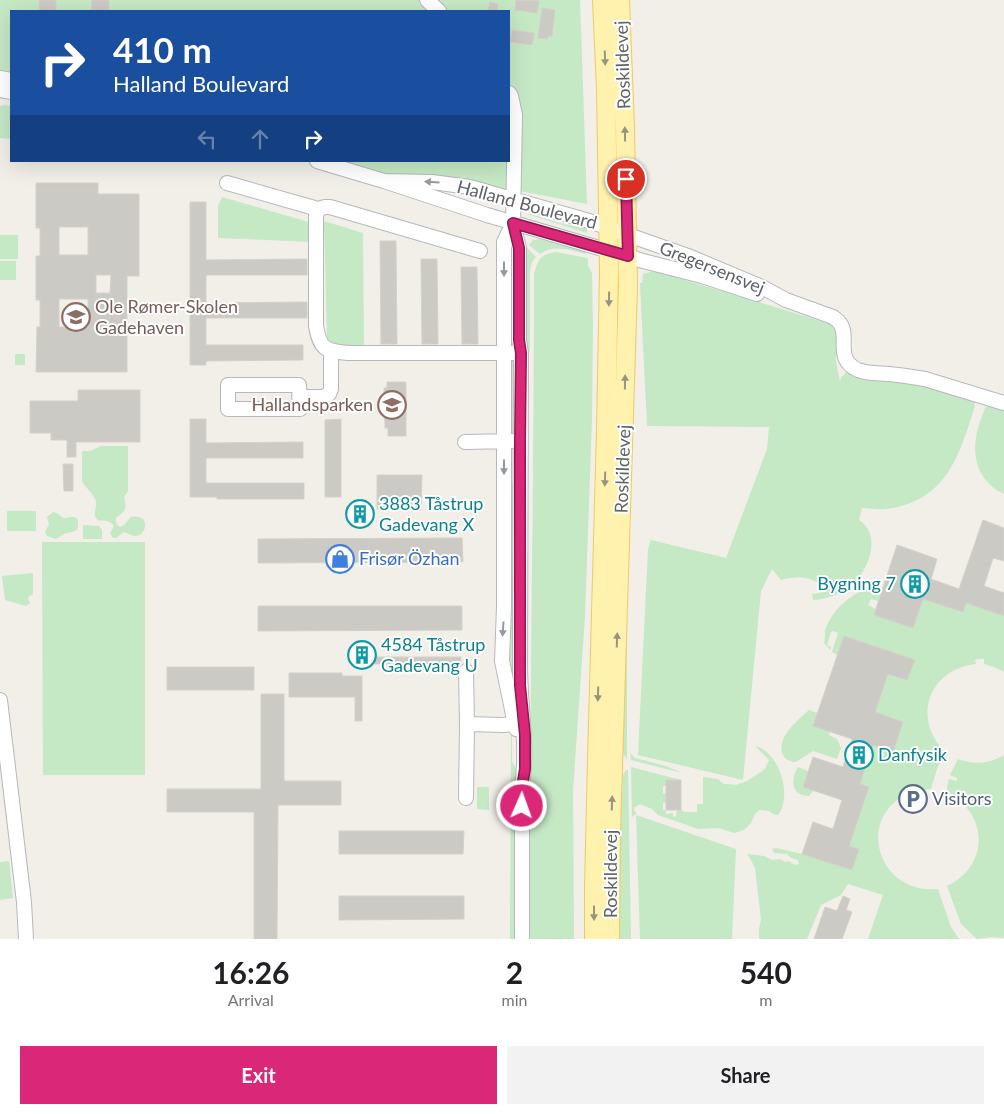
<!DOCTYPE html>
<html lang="en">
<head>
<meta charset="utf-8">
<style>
  body { margin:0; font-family:Lato,sans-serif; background:#f2f2f2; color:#202124; height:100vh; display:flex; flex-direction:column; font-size:19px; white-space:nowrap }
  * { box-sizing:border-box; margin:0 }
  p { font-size:16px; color:#757577 }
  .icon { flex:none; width:28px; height:28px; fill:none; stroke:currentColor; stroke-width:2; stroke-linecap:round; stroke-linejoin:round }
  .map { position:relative; height:939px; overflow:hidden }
  .panel { display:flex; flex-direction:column; background:#fff; flex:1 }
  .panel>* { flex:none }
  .banner { position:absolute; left:10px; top:10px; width:500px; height:152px; border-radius:0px; box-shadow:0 5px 20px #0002; background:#1a4fa0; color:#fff; overflow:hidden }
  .pin { position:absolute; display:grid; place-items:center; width:42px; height:42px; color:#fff; margin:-21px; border:2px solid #fff; border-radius:50%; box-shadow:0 1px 5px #0007 }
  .me { position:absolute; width:55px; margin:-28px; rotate:2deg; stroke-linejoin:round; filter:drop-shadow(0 0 4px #0008) }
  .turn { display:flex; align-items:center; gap:18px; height:105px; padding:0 20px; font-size:22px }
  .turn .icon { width:65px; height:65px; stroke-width:2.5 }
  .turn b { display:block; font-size:35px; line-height:42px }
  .lanes { display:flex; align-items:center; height:48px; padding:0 20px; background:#0003; justify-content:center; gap:25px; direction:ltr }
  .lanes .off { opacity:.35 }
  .eta { display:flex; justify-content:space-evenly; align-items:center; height:85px; text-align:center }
  .eta b { font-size:30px; font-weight:700; line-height:35px }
  .primary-button { display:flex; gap:10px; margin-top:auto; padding:10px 20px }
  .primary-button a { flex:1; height:58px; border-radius:0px; background:#db2777; color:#fff; font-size:20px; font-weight:700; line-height:58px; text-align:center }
  .primary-button a+a { background:#f2f2f2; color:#202124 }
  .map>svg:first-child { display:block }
</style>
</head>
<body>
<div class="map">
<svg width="1004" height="939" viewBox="0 0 1004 939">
  <rect width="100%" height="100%" fill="#f1efe8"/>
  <path fill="#c5e8c5" d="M0,0h580l7,204 -141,-27 -56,-2 -56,-14h175v-150h-498v68l-11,-2z
    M5,105l6,1v33l-11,-1v-32z
    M222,197l90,26 1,19 -95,-4v-32z
    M527,214h3l38,11 9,-1 10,3v6z
    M324,221l39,12 1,113c-17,1 -26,6 -37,-9z
    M0,235h18v24h-18z
    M540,239l46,12 -1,3c-15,-4 -32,-10 -45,0l-11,-9 4,-5z
    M527,248l9,9 -4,5 -2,9v80l-2,1h-2z
    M556,252l31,6 1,2v6l4,7 1,52 -1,94 -7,197 -12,175 1,148h-44c-1,-222 4,-444 4,-665 4,-14 6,-20 22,-22z
    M0,261h16v19h-16z
    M650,272h7l89,26 84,26c10,9 5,25 6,37 1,7 3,14 4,21l1,-5 2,-1 3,-4 15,6 48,3 62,17 3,4 1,4c-12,36 -22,78 -60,95 -9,4 -19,7 -29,8 -8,1 -16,-1 -24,-1l-3,12c22,14 11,46 -4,62 -11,11 -26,17 -42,18l-1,-7 2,1 10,-2 1,-3c-12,-13 -27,-14 -44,-9l-9,-11 -11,22 -18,189 -105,-25 10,-206 3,-9 75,18 41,-109 2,-22 -122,-1 -7,-143h2l1,-9z
    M15,354h10v11h-10z
    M515,358l-1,76 -4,-1 -1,-74z
    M991,404l13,3v87c-22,-10 -32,-32 -28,-56 1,-10 6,-21 9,-30z
    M632,424h1l-6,188v147l-3,-4 -4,-13z
    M101,446h27v45l-4,6c3,13 2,13 -8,21 -1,4 0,6 4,9l4,-2 7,-8c14,-3 19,9 9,18l-6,1 -10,-4 -8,6h-3l-3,-5 4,-7c-6,-9 -15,-2 -18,-8 -3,-4 1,-12 0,-16 -2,-9 -11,-14 -14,-21v-30h8z
    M510,449l2,2v29l3,16 2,192 -6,-1v-20h-1z
    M7,511h29v20h-29z
    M53,512c6,1 7,5 11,6 7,1 2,-2 9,-1 7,0 5,9 4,13l-5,2 -6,1 -10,6 -9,-3 -2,-4 4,-8 -2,-7z
    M83,525l16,1 3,4v9h-19z
    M42,542h103v233h-102z
    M33,573v22l-4,1 -1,2 2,5 -4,3 -21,-6 -3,-24z
    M876,586l7,1 -5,14 -7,-2 -3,6 8,4 -2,6 39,13 10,-29 39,13 4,-9 38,13v56l-10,-5 -10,-3v-5h-6l-3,1 1,4c-47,5 -65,54 -31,88l-8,17 -6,20c-9,1 -17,2 -26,6 -50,27 -25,100 33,94l13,38 8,12h-91l15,-44 -35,-11 -7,11 -20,10 -14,34h-48v-10l2,-9 -6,-52 -4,-8 -4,-6 17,2 8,4 8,-1 5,3 4,-1 6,4 4,-1 -1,-4 -7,-2 -4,-4 -13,-1 -2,-4 4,-1 26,6 50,16 7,-21 -10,-3 20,-58 -9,-4 13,-39 20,6 10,-29 -28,-10 13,-38 19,6 7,-20 -70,-24 -6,19 -6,-3 6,-19 -5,-2 -2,1 -4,13 4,2 -1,3 -6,-7c1,-4 1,-8 1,-12 6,-21 29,-41 51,-45z
    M809,710l9,3 -5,13 17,6 -1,3 8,4 4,9 -4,11 -24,-8 -17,11c-6,0 -10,-2 -13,-7 -8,-17 16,-36 26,-45z
    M511,734l1,2v25l5,10v168h-7z
    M755,746c24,5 38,50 23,69l-5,-1 -4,-3 -10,-1 -4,4 -4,9 -7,7 -10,3 -16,-5 -20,1 -40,-14 -6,-6 -12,-5 -6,4 1,4 2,1 -5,4 -1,-50 50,13h-14l-1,6h-3v7l3,1v9h-3v7h3v4l7,-1v4l3,-1 1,-6h4l4,2h12v-8h6v-27l15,2 6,5 12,1 11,-4 18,-12 4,-9z
    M630,753l5,5 31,8 16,7 -51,-13z
    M1004,755v183l-12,-1 -15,2 -16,-15 -14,-38c43,-21 42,-73 -1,-94l3,-13 8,2v-3l-7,-3 8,-16c16,6 31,5 46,-4z
    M798,767l10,4 -5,16 11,3 -5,6c-18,0 -19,-16 -11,-29z
    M626,770h2l3,169h-11l-4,-29 2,-102 4,-12 1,-21z
    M477,787h12v23l-12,-1z
    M636,815l100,34 -4,90h-92z
    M9,861l4,37 -13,2v-38z"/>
  <path fill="#cccac5" stroke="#d6d1c6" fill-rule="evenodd" d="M39,0h17v11h-17z
    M92,0h17v11h-18z
    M516,0l23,1 -2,12 -22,-3z
    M490,2l8,2 -1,7h-9z
    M542,8l13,2 -3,26h-4l-1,3 -9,-1z
    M512,30l22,3 -2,12 -22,-3z
    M36,183h62v11h41v82h-12v96h-91l1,-45h3v-27h-4v-44h4v-28h-4zM59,227h29v28h-29zM96,275h15l-1,18h-14zM59,299h29v28h-29z
    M190,202h16v58l101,-1v16h-101v28l101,-1v16h-101v27h97v15l-97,1v4h-16z
    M380,241h16l1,103h-16z
    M421,259h16l1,85h-16z
    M461,267h16l1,77h-16z
    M387,382h19v54h-18v-8h-3l-1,-40h3z
    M78,390h62v52h-64v15h-9v-17h-16v-7h-21v-32h48z
    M190,419h16v24l97,-1v16h-97v25h98v16h-87v-2h-27z
    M341,419v78h-16v-77z
    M63,464h10v27h-9z
    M377,475h45l-1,35 -44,-1z
    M983,520l21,8v33l-11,-3 -9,28 20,7v23l-38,-13 -3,9 -40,-13 -10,29 -39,-13 23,-70 40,14 -6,20 28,10z
    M462,538l1,24 -205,1v-24z
    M258,606h204v24l-204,1z
    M844,636l71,24 -8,20 -19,-6 -13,38 28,10 -10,30 -20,-7 -13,39 9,3 -20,59 10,3 -7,21 -50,-16 11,-32 20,7 9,-29 -39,-13 10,-30 30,10 9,-28 -39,-13z
    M375,657h86v7h-87z
    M167,667h87v23h-87z
    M289,673h53v3h20v45h-7v-24h-66z
    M261,694h23v87h57v24h-63l-1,134h-23v-127h-87v-23h94z
    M666,780h15v30h-15z
    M339,831h125l-1,23h-124z
    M339,896h125v23l-125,1z
    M843,896l7,3 -4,11 6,2 -10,27h-28l11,-32 12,4z"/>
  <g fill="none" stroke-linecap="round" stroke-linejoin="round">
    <defs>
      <path id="minor" d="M427,0l12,11
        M0,78l11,2
        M0,90l11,2
        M509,93l2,3 4,19 -2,108 6,25v92l2,13c-1,104 -1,208 -1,312 0,41 8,81 2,122v152
        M317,161l67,20 103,34 156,46 59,15 55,18
        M384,181l48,1 38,5 119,34 99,35 74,31 24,13 47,17c2,2 5,3 6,5 12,13 -6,37 19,48 10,4 21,3 31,4 12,1 24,3 36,5l79,24
        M227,183l91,26 7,-2h5l150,44
        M318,209l-2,7v110c4,23 9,25 32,27h165
        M513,223l-9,19v365l-2,54 14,68
        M228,385h71l1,24h-72z
        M299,397h24l6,-3 2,-5v-38
        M465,442l47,-1
        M466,671l1,53
        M0,700l24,202 2,37
        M466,798l1,-74 37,1 19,-3"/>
      <path id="major" d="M594,939v-51l3,-128 9,-330 3,-159 -3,-182 -4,-89
        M610,939l1,-108 17,-544 -3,-159 -5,-128"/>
    </defs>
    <use href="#minor" stroke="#b5b8bc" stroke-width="16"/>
    <use href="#major" stroke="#f2c960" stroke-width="20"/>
    <use href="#minor" stroke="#fff" stroke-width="14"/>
    <use href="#major" stroke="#fff2af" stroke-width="18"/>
  </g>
  <defs><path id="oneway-solid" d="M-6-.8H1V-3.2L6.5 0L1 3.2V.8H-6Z" transform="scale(1.25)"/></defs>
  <g fill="#979581">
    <use href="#oneway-solid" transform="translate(605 58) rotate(88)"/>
    <use href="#oneway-solid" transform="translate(625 134) rotate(-91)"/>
    <use href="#oneway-solid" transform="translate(609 299) rotate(91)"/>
    <use href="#oneway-solid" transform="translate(625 382) rotate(-89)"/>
    <use href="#oneway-solid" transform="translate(605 479) rotate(92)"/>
    <use href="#oneway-solid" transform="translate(617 640) rotate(-88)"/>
    <use href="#oneway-solid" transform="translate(598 694) rotate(92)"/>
    <use href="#oneway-solid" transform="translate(612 803) rotate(-88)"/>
    <use href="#oneway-solid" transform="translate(594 913) rotate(90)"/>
  </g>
  <g fill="#979a9d">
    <use href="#oneway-solid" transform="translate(432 182) rotate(-176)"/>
    <use href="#oneway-solid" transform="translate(504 269) rotate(90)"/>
    <use href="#oneway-solid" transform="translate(504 467) rotate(90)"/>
    <use href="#oneway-solid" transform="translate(503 629) rotate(94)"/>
  </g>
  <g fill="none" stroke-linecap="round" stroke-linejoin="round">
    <defs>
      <path id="route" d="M522,806v-19l3,-18v-34l-5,-50v-244l1,-88 -2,-13v-92l-6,-25 115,33 -2,-77"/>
    </defs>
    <use href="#route" stroke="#8e194d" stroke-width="12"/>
    <use href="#route" stroke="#db2777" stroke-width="9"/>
  </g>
  <defs>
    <symbol id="school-ring" viewBox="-11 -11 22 22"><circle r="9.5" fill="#fff" stroke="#8d6e63" stroke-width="1.5"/><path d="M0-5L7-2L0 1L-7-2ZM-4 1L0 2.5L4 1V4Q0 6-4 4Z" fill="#8d6e63"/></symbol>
    <symbol id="building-ring" viewBox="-11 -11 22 22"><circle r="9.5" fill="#fff" stroke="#0f9aa8" stroke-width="1.5"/><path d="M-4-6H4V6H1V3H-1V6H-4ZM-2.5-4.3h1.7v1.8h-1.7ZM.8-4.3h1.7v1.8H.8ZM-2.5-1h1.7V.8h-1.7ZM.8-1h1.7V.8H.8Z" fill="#0f9aa8"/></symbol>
    <symbol id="shop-ring" viewBox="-11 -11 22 22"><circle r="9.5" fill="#fff" stroke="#3f7fe0" stroke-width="1.5"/><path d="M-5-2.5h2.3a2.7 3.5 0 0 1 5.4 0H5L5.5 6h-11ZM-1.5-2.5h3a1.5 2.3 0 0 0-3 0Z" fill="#3f7fe0"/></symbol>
    <symbol id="parking-ring" viewBox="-11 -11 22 22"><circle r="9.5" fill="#fff" stroke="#5c6f8a" stroke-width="1.5"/><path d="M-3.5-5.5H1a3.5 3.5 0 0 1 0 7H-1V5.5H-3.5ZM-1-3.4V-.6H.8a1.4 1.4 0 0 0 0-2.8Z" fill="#5c6f8a"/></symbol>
  </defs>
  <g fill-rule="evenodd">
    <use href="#school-ring" x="60" y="301" width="32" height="32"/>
    <use href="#school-ring" x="376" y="389" width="32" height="32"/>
    <use href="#building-ring" x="344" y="498" width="32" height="32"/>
    <use href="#shop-ring" x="324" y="543" width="32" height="32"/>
    <use href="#building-ring" x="899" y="568" width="32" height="32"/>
    <use href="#building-ring" x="346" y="639" width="32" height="32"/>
    <use href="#building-ring" x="843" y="739" width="32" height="32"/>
    <use href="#parking-ring" x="897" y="783" width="32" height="32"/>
  </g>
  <g text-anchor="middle" stroke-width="4" stroke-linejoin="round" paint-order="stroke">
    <g font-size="18" fill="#5f6368" stroke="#fff">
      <text transform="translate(623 65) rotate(-92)" y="6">Roskildevej</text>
      <text transform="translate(527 205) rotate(15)" y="6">Halland Boulevard</text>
      <text transform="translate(712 268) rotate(22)" y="6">Gregersensvej</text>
      <text transform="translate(623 469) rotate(-88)" y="6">Roskildevej</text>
      <text transform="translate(611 874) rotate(-90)" y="6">Roskildevej</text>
    </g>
    <g font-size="18" fill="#785e54" stroke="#fff" text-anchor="start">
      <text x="95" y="313">Ole Rømer-Skolen<tspan x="95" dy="21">Gadehaven</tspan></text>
      <text x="373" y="411" text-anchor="end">Hallandsparken</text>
    </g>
    <g font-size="18" fill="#0d838f" stroke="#fff" text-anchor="start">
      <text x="379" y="510">3883 Tåstrup<tspan x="379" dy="21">Gadevang X</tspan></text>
      <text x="896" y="590" text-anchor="end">Bygning 7</text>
      <text x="381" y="651">4584 Tåstrup<tspan x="381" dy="21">Gadevang U</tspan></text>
      <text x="878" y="761">Danfysik</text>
    </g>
    <g font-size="18" fill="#366cbe" stroke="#fff" text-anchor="start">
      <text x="359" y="565">Frisør Özhan</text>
    </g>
    <g font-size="18" fill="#4e5e75" stroke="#fff" text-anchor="start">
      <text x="932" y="805">Visitors</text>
    </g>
  </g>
</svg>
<div class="pin" style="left:626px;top:179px;background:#d93025"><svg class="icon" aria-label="arrive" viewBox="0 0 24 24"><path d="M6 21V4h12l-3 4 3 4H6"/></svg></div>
<svg class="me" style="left:522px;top:806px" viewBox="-20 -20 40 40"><circle r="17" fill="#db2777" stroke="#fff" stroke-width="3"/><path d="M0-11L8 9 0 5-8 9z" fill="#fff"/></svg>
<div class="banner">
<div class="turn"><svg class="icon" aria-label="right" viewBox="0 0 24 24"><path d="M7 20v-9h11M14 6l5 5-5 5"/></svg><div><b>410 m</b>Halland Boulevard</div></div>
<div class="lanes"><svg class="icon off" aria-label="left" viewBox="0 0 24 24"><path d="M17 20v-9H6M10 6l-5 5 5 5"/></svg><svg class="icon off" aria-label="ahead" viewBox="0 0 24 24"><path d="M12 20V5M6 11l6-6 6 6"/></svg><svg class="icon" aria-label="right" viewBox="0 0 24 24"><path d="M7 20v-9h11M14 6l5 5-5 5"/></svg></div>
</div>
</div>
<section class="panel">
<div class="eta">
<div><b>16:26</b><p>Arrival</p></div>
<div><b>2</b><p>min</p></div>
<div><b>540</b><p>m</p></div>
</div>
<div class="primary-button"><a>Exit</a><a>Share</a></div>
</section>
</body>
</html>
